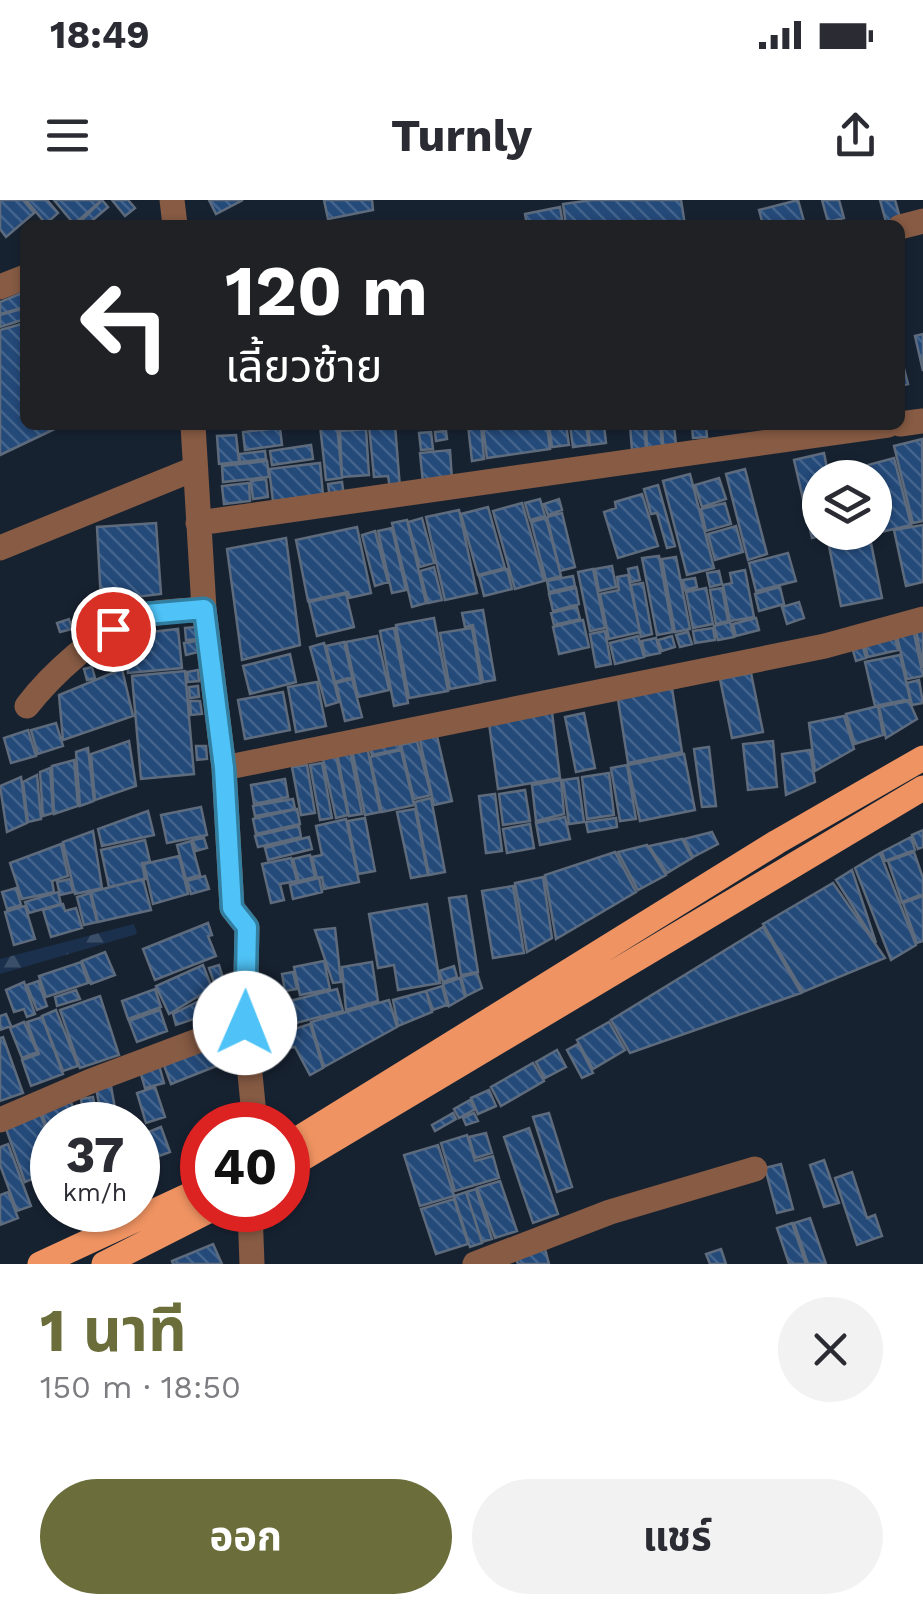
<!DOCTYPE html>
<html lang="th">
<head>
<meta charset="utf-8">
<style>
  body { margin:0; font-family:"Work Sans","Noto Sans Thai",sans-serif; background:#f2f2f3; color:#2b2b33; height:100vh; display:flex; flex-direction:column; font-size:38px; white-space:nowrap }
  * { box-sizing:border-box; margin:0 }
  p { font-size:32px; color:#7c7c81 }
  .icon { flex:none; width:55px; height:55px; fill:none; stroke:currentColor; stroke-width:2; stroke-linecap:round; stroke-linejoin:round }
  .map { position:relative; height:1064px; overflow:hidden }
  .details { display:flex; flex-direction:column; background:#fff; flex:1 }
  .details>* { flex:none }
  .top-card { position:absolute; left:20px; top:20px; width:885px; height:210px; border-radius:15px; box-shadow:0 2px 8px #0004; background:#202124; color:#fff; overflow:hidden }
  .buttons { position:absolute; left:802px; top:260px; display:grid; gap:20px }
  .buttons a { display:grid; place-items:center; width:90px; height:90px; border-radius:50%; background:#fff; box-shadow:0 2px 8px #0004; font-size:50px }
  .speed { position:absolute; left:30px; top:902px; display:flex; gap:20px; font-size:50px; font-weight:700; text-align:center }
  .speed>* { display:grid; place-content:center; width:130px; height:130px; border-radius:50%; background:#fff; box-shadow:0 2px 8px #0004; line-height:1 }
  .speed small { font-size:25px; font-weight:400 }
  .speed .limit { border:15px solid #d22; background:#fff; color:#111 }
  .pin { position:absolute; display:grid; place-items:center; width:85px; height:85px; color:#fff; margin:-42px; border:5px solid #fff; border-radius:50%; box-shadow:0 2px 10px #0007 }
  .me { position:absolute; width:110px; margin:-55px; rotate:1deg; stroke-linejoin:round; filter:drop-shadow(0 0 8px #0008) }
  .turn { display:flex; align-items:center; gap:35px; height:210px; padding:0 40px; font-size:45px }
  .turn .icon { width:130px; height:130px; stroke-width:2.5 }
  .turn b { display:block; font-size:70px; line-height:85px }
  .round { display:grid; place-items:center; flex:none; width:105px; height:105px; border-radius:52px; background:#f2f2f3 }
  .headline { display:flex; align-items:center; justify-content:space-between; height:170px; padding:0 40px }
  h1 { font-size:60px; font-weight:700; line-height:75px; color:#6b6e3b }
  .primary-button { display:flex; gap:20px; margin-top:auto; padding:20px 40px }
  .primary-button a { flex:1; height:115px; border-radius:60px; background:#6b6e3b; color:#fff; font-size:40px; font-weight:700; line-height:115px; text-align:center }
  .primary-button a+a { background:#f2f2f3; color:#2b2b33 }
  .status { display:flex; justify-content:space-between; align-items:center; height:70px; padding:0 50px; background:#fff; direction:ltr }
  .status svg { height:28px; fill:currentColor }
  header { display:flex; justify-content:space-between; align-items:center; height:130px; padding:0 40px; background:#fff; font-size:45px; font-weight:700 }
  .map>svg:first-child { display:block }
</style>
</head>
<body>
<div class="status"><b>18:49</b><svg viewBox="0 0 49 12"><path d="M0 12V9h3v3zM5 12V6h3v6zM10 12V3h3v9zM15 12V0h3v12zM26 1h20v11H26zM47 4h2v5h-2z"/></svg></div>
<header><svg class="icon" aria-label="menu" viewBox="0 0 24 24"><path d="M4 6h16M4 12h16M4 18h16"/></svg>Turnly<svg class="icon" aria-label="share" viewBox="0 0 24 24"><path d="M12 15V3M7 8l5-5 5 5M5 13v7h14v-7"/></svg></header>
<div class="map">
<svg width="923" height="1064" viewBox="0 0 923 1064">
  <defs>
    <pattern id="forest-firs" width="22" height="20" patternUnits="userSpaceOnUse" patternTransform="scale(2.5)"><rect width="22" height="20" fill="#1a304d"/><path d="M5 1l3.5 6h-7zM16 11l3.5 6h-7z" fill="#3b4e67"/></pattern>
    <pattern id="building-back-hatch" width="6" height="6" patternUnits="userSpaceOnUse" patternTransform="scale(2.5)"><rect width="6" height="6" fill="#244a7a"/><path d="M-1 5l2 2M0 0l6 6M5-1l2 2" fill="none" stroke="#43648d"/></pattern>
  </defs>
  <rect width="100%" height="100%" fill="#172231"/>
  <path fill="url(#forest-firs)" d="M134,724l3,10 -137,40v-15z"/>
  <path fill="url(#building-back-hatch)" stroke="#5d6b7d" stroke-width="2.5" d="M0,0h23l11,13 -28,24 -6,-8z
    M26,0h21l11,13 -12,11z
    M54,0h48l-28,24z
    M102,0l6,7 -21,18h-10z
    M112,0h16l7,8 -10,8z
    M209,0h34l-27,14z
    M324,0h48l1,10 -45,9z
    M592,0h89l4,25h-119l-3,-21z
    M798,0l7,25h-42l-4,-15z
    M822,0h17l5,18 -16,4z
    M880,0h15l5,18 -14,4z
    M560,7l3,18h-36l-2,-11z
    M24,92l1,15 -25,7v-12z
    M25,108v11l-25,8v-12z
    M25,123v102h38l-63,30v-125z
    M923,134v37l-8,-35z
    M900,153l8,31 -8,2z
    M320,225h17l5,53 -16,2z
    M369,225h26l5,63h-10l-2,-12 -14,1z
    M468,225h13l3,34 -12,2z
    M547,225l3,24 -63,9 -4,-32z
    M549,225h17l3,20 -17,2z
    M570,225h16l3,20 -16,2z
    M588,225h16l2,18 -16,2z
    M630,225h14l2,24 -14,1z
    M646,225h14l2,21 -15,2z
    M662,225h12l2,20 -13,1z
    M692,225h14l1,12 -14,1z
    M280,228l2,17 -37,5 -2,-18z
    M366,229l3,46 -27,2 -2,-46z
    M446,231l1,8 -11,2 -1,-9z
    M431,232l2,17 -12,1 -2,-17z
    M236,235l3,27 -20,2 -2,-28z
    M922,239l1,82 -10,2 -19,-77z
    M311,245l2,14 -41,6 -2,-14z
    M450,250l2,30 -29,3 -3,-30z
    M265,251l1,8 -26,3 -1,-8z
    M824,253l5,25h-9v54h15l-23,6 -18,-78z
    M894,258l17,67 -30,7 -6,-25v-29h-7l-4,-12z
    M267,261l2,16 -46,5 -1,-16z
    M320,263l3,32 -50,6 -4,-32z
    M745,269l22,85 -19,6 -22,-86z
    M690,274l24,94 -27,7 -24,-94z
    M719,278l7,21 -24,8 -7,-22z
    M266,279l2,18 -15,2 -2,-18z
    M342,282l2,15 -14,2 -2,-15z
    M249,283l1,18 -26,3 -2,-18z
    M658,285l17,61 -8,2 -10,-35 -6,1 -7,-25z
    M642,294l16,52 -40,12 -14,-46 12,-4 -1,-6z
    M540,299l5,17 -15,4 -5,-17z
    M559,299l3,11 -14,5 -4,-11z
    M522,303l22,78 -29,8 -22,-78z
    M725,303l6,21 -25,7 -5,-22z
    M488,307l17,61 -27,7 -17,-61z
    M459,310l18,83 -32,7 -19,-83z
    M562,313l13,54 -15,4 -13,-54z
    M422,318l12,45 -14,4 -12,-45z
    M546,318l15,58 -15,4 -15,-58z
    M407,320l19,83 -14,4 -20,-84z
    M156,323l5,71 -60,7 -4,-74z
    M923,325v57l-17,4 -12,-56z
    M736,326l7,26 -28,8 -7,-26z
    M357,327l14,66 -22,5 -1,-6 -40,9 -12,-61z
    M392,328l14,62 -14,3 -14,-62z
    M375,331l13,51 -13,4 -13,-51z
    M286,338l14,107 -58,15 -15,-111z
    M870,338l12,60 -41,8 -12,-60z
    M788,353l8,28 -40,10 -7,-28z
    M659,356l14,76 -16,3 -15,-77z
    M676,357l14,72 -15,3 -13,-73z
    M612,366l4,21 -17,4 -4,-22z
    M434,367l8,33 -14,3 -8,-32z
    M637,367l3,13 -9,2 -3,-13z
    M507,369l5,20 -28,7 -5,-20z
    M593,369l12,59 -15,3 -12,-59z
    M745,370l9,47 -24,4 -7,-36 9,-2 -2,-10z
    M719,371l3,13 -12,3 -3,-14z
    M628,375l12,57 -31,7 -9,-45 19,-4 -2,-13z
    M573,376l2,10 -26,6 -2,-11z
    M695,378l2,9 -12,3 -2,-10z
    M643,383l9,51 -11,3 -10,-52z
    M780,387l4,17 -25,7 -4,-17z
    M576,388l3,16 -26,7 -4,-17z
    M706,388l7,36 -20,4 -7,-36z
    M722,388l6,33 -12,3 -6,-34z
    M346,394l8,33 -37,9 -8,-34z
    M799,402l5,16 -17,6 -5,-17z
    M577,407l3,12 -26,6 -3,-12z
    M483,410l12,70 -12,2 -10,-57 -8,2 -3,-14z
    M434,418l14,73 -39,7 -13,-73z
    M756,418l3,12 -23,6 -3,-12z
    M69,419l3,10 -12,3 -3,-9z
    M583,420l6,27 -30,7 -6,-27z
    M730,422l4,15 -16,3 -4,-14z
    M196,427l1,12 -11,1 -1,-12z
    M923,427v41l-7,-38z
    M394,428l14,75 -14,3 -14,-75z
    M472,428l9,55 -31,6 -10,-56z
    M713,428l2,12 -20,3 -2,-12z
    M178,429l4,39 -54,5 -4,-38z
    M913,429l10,47 -16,3 -11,-47z
    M605,431l6,33 -15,3 -6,-33z
    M688,432l4,12 -12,3 -4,-12z
    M894,434l4,16 -30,7 -4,-16z
    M377,436l12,54 -31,7 -12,-55z
    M638,436l6,21 -29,7 -5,-21z
    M672,436l3,11 -13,4 -4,-11z
    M656,438l4,15 -15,3 -3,-15z
    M196,441l2,11 -12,3 -2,-12z
    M344,442l8,35 -17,5 -9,-36z
    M324,443l15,59 -13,4 -16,-59z
    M862,444l4,14 -10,3 -4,-14z
    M290,454l6,28 -46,12 -7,-28z
    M900,455l10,44 -35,7 -10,-44z
    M92,467l3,11 -8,2 -3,-11z
    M122,469l11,47 -70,24 -4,-45z
    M198,470l1,11 -11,1 -1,-10z
    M185,471l9,103 -53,5 -9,-103z
    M751,473l12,59 -31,6 -12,-59z
    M352,479l10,38 -17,4 -9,-38z
    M919,480l4,23 -11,2 -5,-22z
    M317,482l9,44 -30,6 -8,-45z
    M671,482l11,70 -54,11 -11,-70z
    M198,486l1,11 -9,1 -1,-11z
    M283,492l7,38 -45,9 -7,-39z
    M190,501h10l2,13 -11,1z
    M909,501l8,18 -31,19 -7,-31z
    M878,506l5,29 -28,9 -9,-30z
    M552,512l8,66 -62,11 -9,-66z
    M584,513l11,55 -19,4 -11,-55z
    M844,516l10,33 -39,22 -6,-48z
    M56,523l7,23 -25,8 -7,-24z
    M28,530l8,26 -25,7 -7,-25z
    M436,532l16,69 -18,4 -15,-69z
    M398,539l2,10 -28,6 -3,-10z
    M129,541l7,45 -41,14 -4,-46z
    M417,541l14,54 -17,4 -13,-54z
    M773,541l4,46 -29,3 -5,-46z
    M196,546h10l1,13 -10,1z
    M367,546l13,66 -15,3 -13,-66z
    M709,547l7,59 -14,1 -8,-58z
    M88,548l6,53 -14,5 -4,-54z
    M401,550l13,55 -32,7 -12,-55z
    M810,550l5,32 -29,13 -4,-41z
    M350,551l12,63 -13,2 -12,-63z
    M684,554l11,56 -55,11 -12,-56z
    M336,556l12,59 -12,3 -13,-59z
    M74,560l4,46 -24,8 -2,-48z
    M322,563l10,55 -12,2 -10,-55z
    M307,565l8,48 -14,2 -9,-48z
    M627,565l9,54 -16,2 -9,-53z
    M50,568l3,45 -10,3 -3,-44z
    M609,573l5,42 -27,4 -5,-42z
    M37,575l4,44 -13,3 -5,-40z
    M21,577l6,46 -20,9 -7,-46z
    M578,578l6,44 -15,2 -6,-44z
    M285,579l3,18 -34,7 -3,-19z
    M561,580l3,34 -28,7 -4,-36z
    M525,590l5,31 -27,4 -4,-31z
    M495,594l7,57 -16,2 -7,-57z
    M431,598l14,74 -16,3 -14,-73z
    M293,599l2,10 -40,7 -2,-10z
    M201,607l6,28 -40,8 -6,-28z
    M297,609l3,15 -44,10 -3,-15z
    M415,609l13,66 -17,3 -14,-66z
    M148,611l6,24 -52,11 -4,-17z
    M565,617l5,22 -30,6 -4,-22z
    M365,618l10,53 -17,3 -10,-53z
    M616,618l1,9 -29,5 -2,-10z
    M346,619l13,63 -35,7 -2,-12 -5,1 -5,-21 10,-2 -6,-29z
    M530,624l4,24 -27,5 -4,-24z
    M299,626l2,11 -43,10 -3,-11z
    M923,630v17l-5,2 -6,-14z
    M93,631l9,57 -27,6 -12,-52z
    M712,632l6,12 -25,13 -9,-18z
    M309,637l3,12 -44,11 -3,-12z
    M911,637l4,13 -30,11 -3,-9z
    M204,638l3,10 -11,3 -3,-11z
    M682,639l10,19 -25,15 -18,-27z
    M145,640l5,22 -8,1 3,16 -36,8 -8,-37z
    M191,641l9,34 -14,4 -9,-34z
    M61,644l7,32 -16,5 2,11 -32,7 -12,-36z
    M647,645l19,30 -28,15 -20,-38z
    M615,652l21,40 -80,47 -11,-64z
    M914,652l9,26v16l-21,8 -14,-41z
    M880,653l36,92 -25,15 -36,-92z
    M310,655l5,22 -16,4 -6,-22z
    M179,656l9,38 -35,10 -9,-40z
    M291,658l6,23 -17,3 4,16 -13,3 -9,-39z
    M852,670l24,73 -40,-63z
    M205,676l4,13 -18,5 -4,-13z
    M543,677l9,61 -25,14 -12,-69z
    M319,678l3,14 -29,7 -3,-14z
    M70,679l3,13 -13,3 -3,-13z
    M143,679l8,31 -53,12 -7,-30z
    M833,683l52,75 -82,34 -40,-68z
    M513,686l11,67 -31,5 -11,-67z
    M16,688l5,17 -14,4 -5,-17z
    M58,692l3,12 -32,9 -4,-11z
    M90,693l7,29 -13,3 -7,-28z
    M466,696l12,76 -17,3 -12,-77z
    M923,696v45l-6,2 -14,-40z
    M63,704l2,7 11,-3 6,20 -31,9 -8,-27z
    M427,704l13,79 -42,7 -4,-25 -16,3 -9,-54z
    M25,706l10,33 -21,6 -9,-33z
    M208,723l4,12 -4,1 8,20 -61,24 -12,-31z
    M763,727l38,66 -171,60 -19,-33z
    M335,728l6,54 -8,1 -18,-53z
    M105,752l10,23 -24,9 -9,-23z
    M324,761l6,28 -30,6 -6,-28z
    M81,762l7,21 -42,14 -7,-21z
    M372,762l6,39 -32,9 -4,-43z
    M203,765l9,23 -43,26 -13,-28z
    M219,765l4,13 -9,4 -5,-14z
    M454,766l3,11 -14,5 -4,-11z
    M293,772l4,17 -12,2 -3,-17z
    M477,773l5,15 -16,8 -5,-19z
    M460,778l5,19 -16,9 -6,-22z
    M38,781l9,25 -10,4 -10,-25z
    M24,782l11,32 -8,3 -3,-8 -10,3 -8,-22z
    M442,786l5,19 -14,5 -7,-19z
    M155,789l6,18 -33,12 -6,-18z
    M337,789l6,22 -55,14 -6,-22z
    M76,790l4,9 -23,7 -2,-9z
    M426,791l6,21 -34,14 -5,-26z
    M210,794l5,12 -11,5 -5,-12z
    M100,796l19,59 -39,13 -20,-58z
    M389,800l8,27 -73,40 -13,-45z
    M199,801l4,15 -27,9 -3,-11z
    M56,810l22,56 -15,5 -21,-55z
    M160,810l7,21 -30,11 -8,-21z
    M6,814l5,12 -11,4v-14z
    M42,817l21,57 -32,12 -9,-26 17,-6 -12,-32z
    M24,822l13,30 -15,6 -12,-30z
    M609,822l16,28 -32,19 -16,-29z
    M310,824l13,44 -13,7 -15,-28 -7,1 -6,-7 9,-5 -3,-5z
    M3,837l20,56 -23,8v-63z
    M215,840l9,23 -53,21 -9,-24z
    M578,844l15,29 -11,5 -15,-28z
    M557,850l9,17 -21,11 -9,-16z
    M533,863l11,18 -43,25 -10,-19z
    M159,865l5,18 -19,5 -5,-17z
    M111,886l7,39h-15l-7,-37z
    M155,887l10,30 -19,6 -9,-30z
    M489,890l7,16 -18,8 -7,-16z
    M93,897l5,28h-13l-4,-26z
    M70,900l10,25h-28v13l-11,-26z
    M470,900l5,9 -16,9 -5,-9z
    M40,913l12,33v16l-16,6 3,8 -14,6 -20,-56z
    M453,913l3,6 -21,12 -3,-6z
    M474,913l4,8 -12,4 -3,-7z
    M549,913l23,74 -15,5 -24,-75z
    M161,927l9,25 -30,11 -2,-27z
    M529,928l29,86 -25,9 -29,-86z
    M486,933l6,20 -17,5 -6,-21z
    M467,935l8,26 18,-5 6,22 -44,13 -14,-48z
    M8,944l23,62 -14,5 -17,-46v-18z
    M438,945l16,51 -34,10 -16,-51z
    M824,960l15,43 -15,4 -14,-42z
    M781,964l12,45 -16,4 -12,-45z
    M52,969v25l-2,1 -8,-23z
    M852,972l15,46 8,-3 7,21 -25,9 -22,-67z
    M500,981l17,50 -22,7 -18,-50z
    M476,989l16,50 -10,3 -16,-50z
    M8,992l10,26 -18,7v-30z
    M466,992l16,51 -12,4 -16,-51z
    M454,999l14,45 -32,10 -15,-45z
    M810,1018l16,46h-18l-14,-41z
    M792,1023l14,41h-17l-12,-36z
    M213,1044l9,20h-49l-1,-3z
    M545,1049l4,15h-31l-2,-5z
    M721,1049l5,15h-16l-4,-10z"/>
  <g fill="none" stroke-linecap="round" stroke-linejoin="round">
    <path stroke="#875b44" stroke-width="25" d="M172,0l3,25
      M900,27l23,-6
      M0,87l25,-10
      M900,224l23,-3
      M193,225l11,184 20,159 8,140 15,19 -2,96 10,102
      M198,323l690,-98
      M0,348l194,-79
      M27,506c23,-30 71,-75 108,-88 22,-7 46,-7 69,-9
      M224,568l601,-122 98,-27
      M0,920l91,-39 154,-58
      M250,1010l2,54
      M475,1064l135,-52 145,-43"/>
    <path stroke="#ef9362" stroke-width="25" d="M288,945l489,-303 146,-84
      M288,967l635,-379
      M40,1064l162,-75
      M104,1064l106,-54"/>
  </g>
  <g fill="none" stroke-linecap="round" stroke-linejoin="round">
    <defs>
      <path id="route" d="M113,429l34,-15 57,-5 20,159 8,140 15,19 -2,96"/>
    </defs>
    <use href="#route" stroke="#337fa1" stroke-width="25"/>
    <use href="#route" stroke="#4fc3f7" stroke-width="18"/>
  </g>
</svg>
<div class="buttons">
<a><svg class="icon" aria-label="layers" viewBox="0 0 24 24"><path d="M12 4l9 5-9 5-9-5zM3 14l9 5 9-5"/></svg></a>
</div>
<div class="speed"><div>37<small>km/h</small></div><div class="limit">40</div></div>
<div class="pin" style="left:113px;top:429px;background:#d93025"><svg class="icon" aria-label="arrive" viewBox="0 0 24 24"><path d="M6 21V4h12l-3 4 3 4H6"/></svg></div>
<svg class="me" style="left:245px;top:823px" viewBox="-20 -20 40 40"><circle r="19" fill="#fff"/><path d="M0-13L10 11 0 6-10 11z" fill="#4fc3f7"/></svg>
<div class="top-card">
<div class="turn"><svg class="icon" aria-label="left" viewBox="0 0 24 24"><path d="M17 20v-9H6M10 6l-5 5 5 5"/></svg><div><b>120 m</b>เลี้ยวซ้าย</div></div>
</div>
</div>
<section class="details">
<div class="headline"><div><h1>1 นาที</h1><p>150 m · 18:50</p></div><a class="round"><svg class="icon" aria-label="close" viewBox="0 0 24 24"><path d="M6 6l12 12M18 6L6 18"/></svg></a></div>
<div class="primary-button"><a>ออก</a><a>แชร์</a></div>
</section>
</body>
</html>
